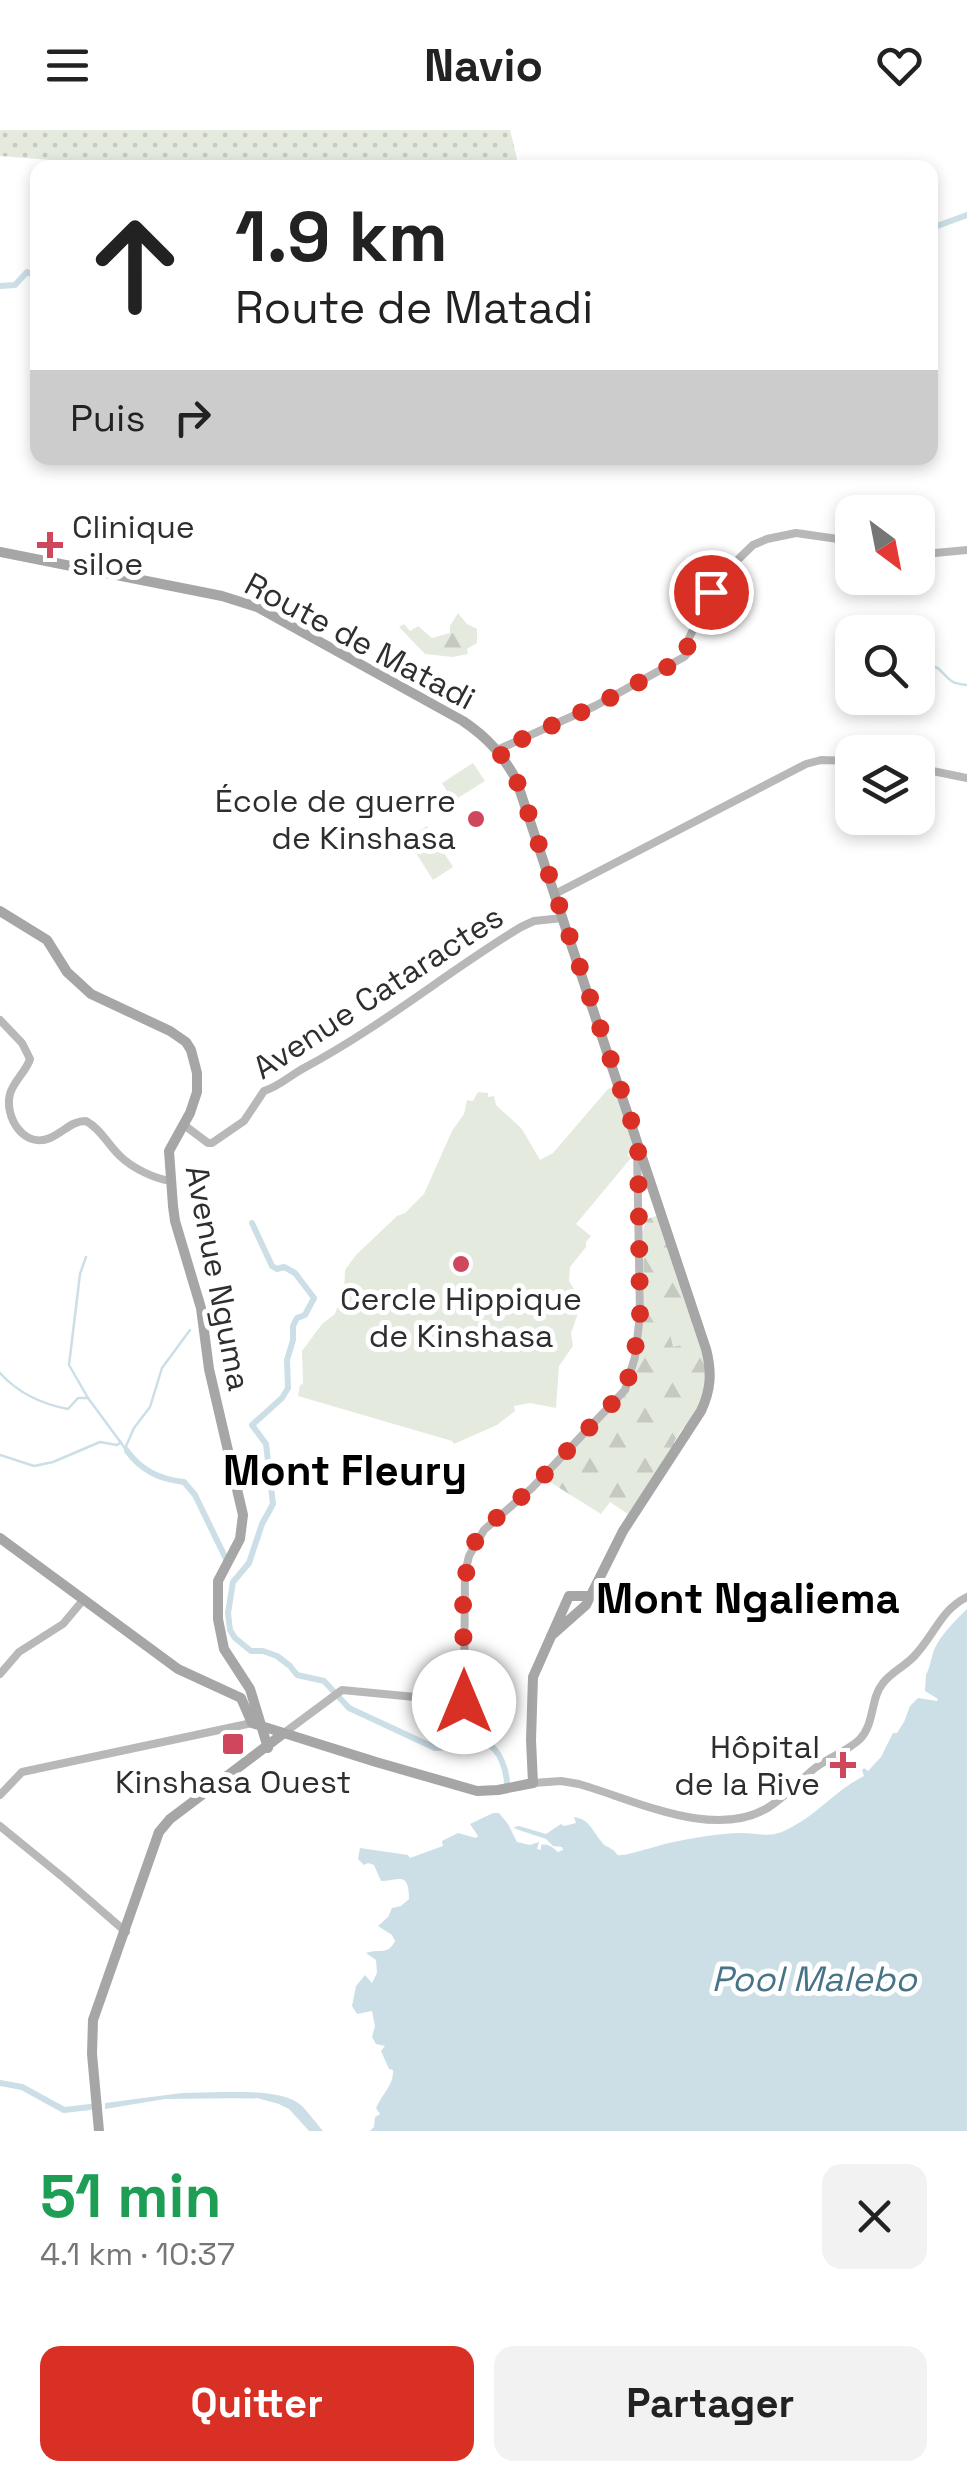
<!DOCTYPE html>
<html lang="fr">
<head>
<meta charset="utf-8">
<style>
  body { margin:0; font-family:"Space Grotesk",sans-serif; background:#f2f2f2; color:#222; height:100vh; display:flex; flex-direction:column; font-size:38px; white-space:nowrap }
  * { box-sizing:border-box; margin:0 }
  p { font-size:32px; color:#767676 }
  .icon { flex:none; width:55px; height:55px; fill:none; stroke:currentColor; stroke-width:2; stroke-linecap:round; stroke-linejoin:round }
  .map { position:relative; height:2001px; overflow:hidden }
  .sheet { display:flex; flex-direction:column; background:#fff; flex:1 }
  .sheet>* { flex:none }
  .banner { position:absolute; left:30px; top:30px; width:908px; height:305px; border-radius:20px; box-shadow:0 5px 15px #0003; background:#fff; color:#222; overflow:hidden }
  .needle { width:65px; rotate:148deg }
  .controls { position:absolute; left:835px; top:365px; display:grid; gap:20px }
  .controls a { display:grid; place-items:center; width:100px; height:100px; border-radius:20px; background:#fff; box-shadow:0 5px 15px #0003; font-size:50px }
  .pin { position:absolute; display:grid; place-items:center; width:85px; height:85px; color:#fff; margin:-42px; border:5px solid #fff; border-radius:50%; box-shadow:0 2px 10px #0007 }
  .me { position:absolute; width:110px; margin:-55px; rotate:0deg; stroke-linejoin:round; filter:drop-shadow(0 0 8px #0008) }
  .turn { display:flex; align-items:center; gap:35px; height:210px; padding:0 40px; font-size:45px }
  .turn .icon { width:130px; height:130px; stroke-width:2.5 }
  .turn b { display:block; font-size:70px; line-height:85px }
  .then { display:flex; align-items:center; height:95px; padding:0 40px; background:#0003; gap:20px; font-size:38px }
  .round { display:grid; place-items:center; flex:none; width:105px; height:105px; border-radius:20px; background:#f2f2f2 }
  .overview { display:flex; align-items:center; justify-content:space-between; height:170px; padding:0 40px }
  h1 { font-size:60px; font-weight:700; line-height:75px; color:#1e9e55 }
  .button { display:flex; gap:20px; margin-top:auto; padding:20px 40px }
  .button a { flex:1; height:115px; border-radius:20px; background:#d93025; color:#fff; font-size:40px; font-weight:700; line-height:115px; text-align:center }
  .button a+a { background:#f2f2f2; color:#222 }
  header { display:flex; justify-content:space-between; align-items:center; height:130px; padding:0 40px; background:#fff; font-size:45px; font-weight:700 }
  .map>svg:first-child { display:block }
</style>
</head>
<body>
<header><svg class="icon" aria-label="menu" viewBox="0 0 24 24"><path d="M4 6h16M4 12h16M4 18h16"/></svg>Navio<svg class="icon" aria-label="heart" viewBox="0 0 24 24"><path d="M12 20l-8-8c-3-5 5-10 8-4 3-6 11-1 8 4z"/></svg></header>
<div class="map">
<svg width="967" height="2001" viewBox="0 0 967 2001">
  <defs>
    <pattern id="forest-firs" width="22" height="20" patternUnits="userSpaceOnUse" patternTransform="scale(2.5)"><rect width="22" height="20" fill="#e5eade"/><path d="M5 1l3.5 6h-7zM16 11l3.5 6h-7z" fill="#c5c9bf"/></pattern>
    <pattern id="park-dots" width="8" height="8" patternUnits="userSpaceOnUse" patternTransform="scale(2.5)"><rect width="8" height="8" fill="#e5eade"/><path d="M2 2h.1M6 6h.1" fill="none" stroke="#c5c9bf" stroke-width="1.8" stroke-linecap="round"/></pattern>
  </defs>
  <rect width="100%" height="100%" fill="#fff"/>
  <path fill="url(#forest-firs)" d="M458,483l9,11 10,5v14l-10,6 1,5 -15,3 -28,-3 -26,-27 5,-3 6,7 8,-5 14,12 18,-5v-7z
    M659,1085l48,149 -4,34 -17,31 -3,-1 -9,14v4l-46,68 -18,-12 -9,12 -51,-32 -5,-5 79,-83 13,-39 7,-36 -1,-89 4,-11z"/>
  <path fill="url(#park-dots)" d="M0,0h510l9,37 -368,1 -151,-12z"/>
  <path fill="#e5eade" d="M473,633l12,18 -32,20 -11,-18z
    M427,696l26,41 -20,13 -26,-41z
    M614,957l21,59 -8,9 4,3 -55,66 15,12 -5,6v5l-16,20 -1,14 13,21 -11,31 2,13 -14,20 -3,42 -26,-5 -16,3 1,5 -18,14 -43,19 -2,-3 -154,-45 2,-11 3,-1 -1,-33 20,-27 13,-10 9,-23 1,-21 11,-15 41,-39 8,-3 19,-19 28,-63 12,-17 3,-14 6,1 5,-9 10,1v4l6,-1 2,9 26,24 18,31 13,-7 55,-64z
    M684,1178l7,35 -18,4 -8,-35z"/>
  <path fill="#ccdfe7" d="M967,1479v522h-597l4,-4 1,-10 5,-3 -4,-6c6,-14 18,-23 17,-38l-4,-1 -8,-18 4,-5 -9,-2 -4,-7 3,-11 -3,-15 -15,3 -5,-8 4,-20 9,-11 7,8 5,-10 -1,-13 -10,-7c13,-5 22,3 29,-12l-3,-6 -14,-9 10,-9 4,-9 9,-2 8,-7c0,-29 -11,-18 -28,-18l-7,-16 -6,-2 -4,2 -6,-6 2,-11 48,7 2,3 33,-12 -1,-5 16,-8 18,5 2,-2 -8,-12 23,-11h6l9,11 9,18 13,3 9,-3 -2,7 4,1v-5c8,-2 12,3 17,7l5,-2 -1,-3 -9,-1 -7,-7 -30,-10 -2,-2 5,-1 27,8 15,-10 3,2 12,-3 -2,-6c15,2 18,13 27,24 4,6 5,4 12,9 2,1 3,4 5,5 6,2 41,-10 51,-12 22,-5 47,-9 69,-10 21,-1 31,7 52,-5 28,-14 47,-39 74,-52l-2,-6 2,-2 4,3 13,-14 12,-24h4l7,-11 6,-16 8,-8 19,3 1,-2 -13,-8 1,-16c4,-8 5,-16 8,-25 7,-16 21,-29 33,-41z
    M222,1962c22,0 62,-2 80,14 5,5 16,19 21,25h-14l-20,-22 -10,-5 -22,-6 -92,1 -60,10v-6l77,-10z"/>
  <g fill="none" stroke-linecap="round" stroke-linejoin="round">
    <path stroke="#ccdfe7" stroke-width="2.5" d="M918,530c6,3 17,5 22,10 11,11 10,13 27,15
      M86,1127l-6,17 -11,91 19,33 39,53
      M0,1243c18,20 41,31 68,36l10,-11h9
      M127,1320l-1,-4 8,-18 16,-21 12,-39 28,-38
      M0,1325l34,11 19,-4 47,-20 17,3 4,-3"/>
    <path stroke="#ccdfe7" stroke-width="6" d="M930,95l7,1 30,-11
      M0,156l15,-1 12,-13 11,5
      M252,1093l20,43 5,3 7,-2 11,6 19,25 -9,17 -8,3 -4,8v14l-6,20 1,28 -6,10 -30,27 14,19 7,60 -11,20 -13,39 -16,19 -5,31 2,17 5,8 16,13h12l14,5 13,10 7,9 27,6 25,27 86,40 29,-2
      M127,1321c15,20 32,28 57,31l11,13 32,66
      M487,1614c13,5 20,27 20,41
      M0,1953l22,4 42,23 35,-4"/>
    <path stroke="#b8b8b8" stroke-width="8" d="M918,422l17,1 32,-3
      M497,620l98,-44 89,-49 5,-5v-14l22,-45 13,-20 29,-28 14,-6 29,-6 56,8
      M918,638l49,10
      M555,764l251,-130 15,-4 31,1
      M0,890l22,23 8,16c-4,13 -16,21 -20,35 -6,23 14,55 40,44 14,-6 21,-17 36,-17 15,8 22,24 34,35 12,12 35,23 51,25
      M184,995l24,18h4l32,-22 20,-30c14,-4 27,-16 40,-23 77,-41 143,-96 217,-141l13,-6 29,-3
      M0,1544l19,-22 44,-28 21,-25
      M284,1603l58,-43 73,7 40,11 9,-4 1,-131 4,-17 15,-26 48,-42 93,-98 10,-33 5,-42 -3,-168
      M533,1653l28,-2 18,3c56,16 136,57 190,23 17,-11 31,-27 46,-39 14,-11 33,-17 45,-29 15,-16 10,-40 23,-56 9,-12 25,-18 34,-30 18,-20 25,-44 50,-56
      M0,1665l22,-23 230,-49
      M0,1696l65,53 61,53"/>
    <path stroke="#a6a6a6" stroke-width="10" d="M0,422l222,44 35,11 206,114c25,17 38,32 53,58l190,570c6,23 5,41 -5,62l-78,120 -37,74 -35,31
      M0,781l47,29 20,32 24,22 79,37 16,11 5,8 6,23v19l-7,21 -21,38 4,55 2,15 26,87 8,61 34,146 -3,24 -22,42v38l6,30 26,40 18,59
      M0,1408l178,131 63,29 11,25 124,39 101,29 21,-1 35,-7 -2,-43 2,-63 36,-81h20
      M99,2001l-7,-77 1,-34 66,-188 11,-13 114,-86"/>
  </g>
  <g fill="none" stroke-linecap="round" stroke-linejoin="round">
    <path stroke="#d93025" stroke-width="18" stroke-dasharray="0 32.4" d="M464,1572l-1,-109 6,-37 7,-16 11,-14 45,-38 93,-98 9,-33 6,-42 -2,-174 -116,-347 -6,-15 -18,-29 97,-44 89,-48 5,-6 -2,-7 2,-7 22,-46"/>
  </g>
  <g fill="#cf475d" stroke="#fff" stroke-width="4">
    <path d="M45 400h10v10h10v10h-10v10h-10v-10h-10v-10h10z"/>
    <circle cx="476" cy="689" r="10"/>
    <circle cx="461" cy="1134" r="10"/>
    <rect x="221" y="1602" width="24" height="24" rx="5"/>
    <path d="M838 1620h10v10h10v10h-10v10h-10v-10h-10v-10h10z"/>
  </g>
  <g text-anchor="middle" stroke-width="10" stroke-linejoin="round" paint-order="stroke">
    <g font-size="32" fill="#2e2e2e" stroke="#fff" text-anchor="end">
      <text x="72" y="408" text-anchor="start">Clinique<tspan x="72" dy="37">siloe</tspan></text>
      <text x="456" y="682">École de guerre<tspan x="456" dy="37">de Kinshasa</tspan></text>
      <text x="461" y="1180" text-anchor="middle">Cercle Hippique<tspan x="461" dy="37">de Kinshasa</tspan></text>
      <text x="820" y="1628">Hôpital<tspan x="820" dy="37">de la Rive</tspan></text>
      <text x="233" y="1663" text-anchor="middle">Kinshasa Ouest</text>
    </g>
    <g font-size="32" fill="#2e2e2e" stroke="#fff">
      <text transform="translate(360 511) rotate(28)" y="11">Route de Matadi</text>
      <text transform="translate(378 862) rotate(-33)" y="11">Avenue Cataractes</text>
      <text transform="translate(218 1148) rotate(79)" y="11">Avenue Nguma</text>
    </g>
    <g font-size="35" font-style="italic" fill="#467386" stroke="#fff">
      <text x="814" y="1861">Pool Malebo</text>
    </g>
    <g font-size="42" font-weight="bold" fill="#000" stroke="#fff">
      <text x="345" y="1355">Mont Fleury</text>
      <text x="748" y="1483">Mont Ngaliema</text>
    </g>
  </g>
</svg>
<div class="controls">
<a><svg class="needle" viewBox="-14 -14 28 28"><path d="M0-13l5 13h-10z" fill="#e53935"/><path d="M0 13l5-13h-10z" fill="#767676"/></svg></a>
<a><svg class="icon" aria-label="search" viewBox="0 0 24 24"><circle cx="10" cy="10" r="6"/><path d="M15 15l6 6"/></svg></a>
<a><svg class="icon" aria-label="layers" viewBox="0 0 24 24"><path d="M12 4l9 5-9 5-9-5zM3 14l9 5 9-5"/></svg></a>
</div>
<div class="pin" style="left:711px;top:462px;background:#d93025"><svg class="icon" aria-label="arrive" viewBox="0 0 24 24"><path d="M6 21V4h12l-3 4 3 4H6"/></svg></div>
<svg class="me" style="left:464px;top:1572px" viewBox="-20 -20 40 40"><circle r="19" fill="#fff"/><path d="M0-13L10 11 0 6-10 11z" fill="#d93025"/></svg>
<div class="banner">
<div class="turn"><svg class="icon" aria-label="ahead" viewBox="0 0 24 24"><path d="M12 20V5M6 11l6-6 6 6"/></svg><div><b>1.9 km</b>Route de Matadi</div></div>
<div class="then">Puis<svg class="icon" aria-label="right" viewBox="0 0 24 24"><path d="M7 20v-9h11M14 6l5 5-5 5"/></svg></div>
</div>
</div>
<section class="sheet">
<div class="overview"><div><h1>51 min</h1><p>4.1 km · 10:37</p></div><a class="round"><svg class="icon" aria-label="close" viewBox="0 0 24 24"><path d="M6 6l12 12M18 6L6 18"/></svg></a></div>
<div class="button"><a>Quitter</a><a>Partager</a></div>
</section>
</body>
</html>
